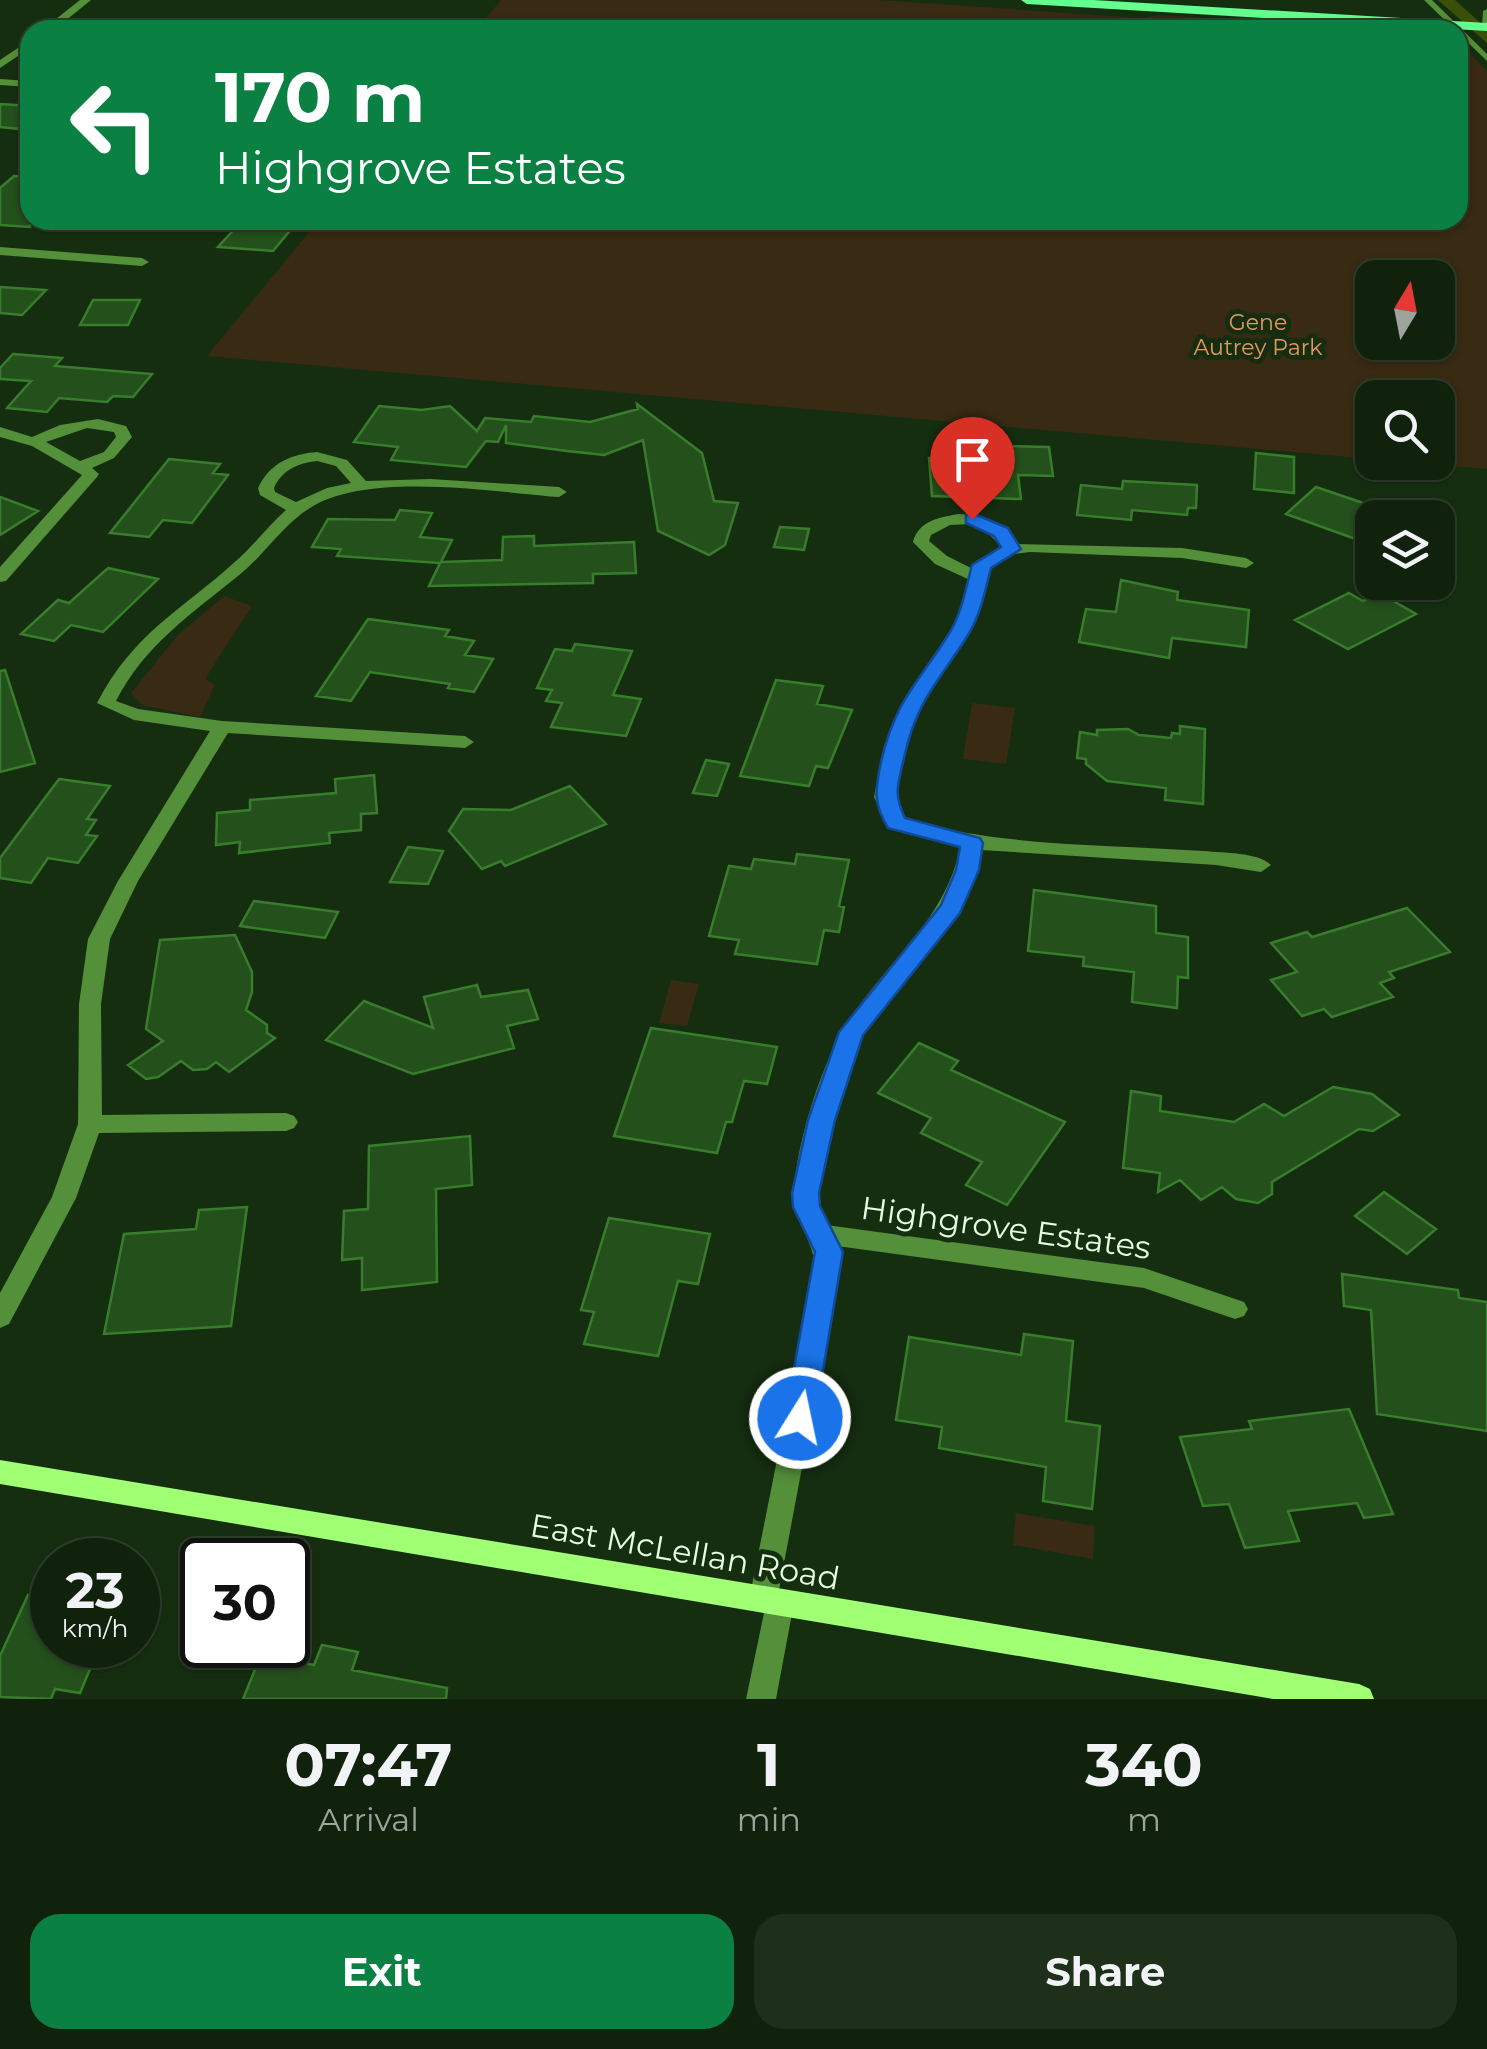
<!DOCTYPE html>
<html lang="en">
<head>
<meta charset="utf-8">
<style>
  body { margin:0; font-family:Montserrat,sans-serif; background:#1e2f1a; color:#f1f3f6; height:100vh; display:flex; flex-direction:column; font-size:38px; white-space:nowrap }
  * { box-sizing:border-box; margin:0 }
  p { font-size:32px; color:#9ca49d }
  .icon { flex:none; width:55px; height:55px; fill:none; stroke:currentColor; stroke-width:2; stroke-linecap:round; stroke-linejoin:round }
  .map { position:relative; height:1699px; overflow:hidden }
  .sheet { display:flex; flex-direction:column; background:#10220c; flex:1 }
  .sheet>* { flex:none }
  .hud { position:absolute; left:20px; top:20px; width:1448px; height:210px; border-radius:30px; box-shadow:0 2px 8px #0004,0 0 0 2px #303f2d; background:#0b8043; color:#fff; overflow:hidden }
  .needle { width:65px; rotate:10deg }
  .tools { position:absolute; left:1355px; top:260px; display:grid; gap:20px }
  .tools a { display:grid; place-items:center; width:100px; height:100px; border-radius:20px; background:#10220c; box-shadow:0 2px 8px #0004,0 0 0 2px #303f2d; font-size:50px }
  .speed { position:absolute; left:30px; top:1538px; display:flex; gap:20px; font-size:50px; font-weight:700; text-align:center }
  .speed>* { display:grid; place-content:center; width:130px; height:130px; border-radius:50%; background:#10220c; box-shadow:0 2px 8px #0004,0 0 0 2px #303f2d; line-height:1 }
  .speed small { font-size:25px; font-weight:400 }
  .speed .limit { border:5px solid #111; border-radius:15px; background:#fff; color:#111 }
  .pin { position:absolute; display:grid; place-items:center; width:85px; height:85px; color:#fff; margin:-102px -42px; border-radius:50% 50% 50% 0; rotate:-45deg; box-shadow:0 0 10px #0007 }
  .pin .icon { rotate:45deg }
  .me { position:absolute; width:110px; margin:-55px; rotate:10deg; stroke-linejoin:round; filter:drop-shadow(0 0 8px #0008) }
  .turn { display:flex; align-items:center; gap:35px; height:210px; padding:0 30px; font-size:45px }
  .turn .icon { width:130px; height:130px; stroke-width:2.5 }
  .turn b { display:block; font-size:70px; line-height:85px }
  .eta { display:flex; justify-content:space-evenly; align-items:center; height:170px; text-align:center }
  .eta b { font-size:60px; font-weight:700; line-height:70px }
  .button { display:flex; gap:20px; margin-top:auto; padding:20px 30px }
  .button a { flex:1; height:115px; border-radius:30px; background:#0b8043; color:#fff; font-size:40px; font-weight:700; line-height:115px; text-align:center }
  .button a+a { background:#1e2f1a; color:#f1f3f6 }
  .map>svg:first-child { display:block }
</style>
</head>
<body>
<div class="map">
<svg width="1487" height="1699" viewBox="0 0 1487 1699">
  <rect width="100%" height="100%" fill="#152e10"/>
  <path fill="#382a13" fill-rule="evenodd" d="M501,0h379l260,18 19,-3 254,15h-937z
    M1458,42l29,29v398l-78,-6 29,-1v-64h-66v61l-1165,-103 112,-136h1139zM1372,278h66v64h-66z
    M224,596l28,10 -47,73 10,6 -15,32 -58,-12 -11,-12 47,-58z
    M972,703l43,5 -9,56 -43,-5z
    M671,980l28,4 -12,42 -28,-3z
    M1016,1513l79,13 -2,33 -80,-14z"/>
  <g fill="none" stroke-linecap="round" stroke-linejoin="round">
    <path fill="#3b4f08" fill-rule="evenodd" d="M1438,0h17l32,29v14z"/>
  </g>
  <path fill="#23501b" stroke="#387d2c" stroke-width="2.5" d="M0,104l30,2v24l-30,-3z
    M14,176l16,1v50l-30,-2v-37z
    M240,223l53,4 -20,24 -55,-4z
    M0,287l46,3 -24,25 -22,-2z
    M93,300h47l-12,25h-48z
    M13,354l49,4 -7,8 97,8 -19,23 -20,-1 -6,6 -48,-4 -12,14 -40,-4 24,-27 -31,-2v-11z
    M637,404l65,49 12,48 24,2 -13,42 -16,10 -51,-24 -15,-91 -39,15 -37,-4 -61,-8v-18l-8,17 -12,-1 -20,26 -75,-7 7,-13 -44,-5 25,-36 43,4 28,-4 27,25 8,-13 46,4 3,-6 56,6 48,-13z
    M1006,446l43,1 4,29 -35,-1 3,24 -89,-3 -3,-38 45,1v-10h33z
    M1256,453l38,4v36l-40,-4z
    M169,459l51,5 -7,9 15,2 -36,48 -29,-3 -14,17 -39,-4z
    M1123,481l74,4 -1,23h-8l-1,7 -55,-5 -1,10 -54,-5 4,-30 41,4z
    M1316,487l56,19v39l-86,-31z
    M0,497l38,14 -38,24z
    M400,510l32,3 -12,24 32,3 -11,22 61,-2 1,-23 31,-1v10l100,-4 2,31 -43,1v9l-164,3 11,-23 -103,-7 4,-7 -29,-2 16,-28 67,1z
    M780,527l29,2 -5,21 -30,-3z
    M108,568l50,11 -55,53 -32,-7 -17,16 -33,-7 37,-34 11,3z
    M1121,580l57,12 -1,8 72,10 -3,37 -74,-9 -3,20 -90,-16 7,-33 30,3z
    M1349,593l14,8 16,-8 37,21 -68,35 -53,-29z
    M368,619l81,11 -4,6 29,5 -9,14 28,4 -19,33 -26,-4 2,-4 -80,-12 -19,29 -35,-5z
    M575,644l57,7 -19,44 28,4 -15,37 -75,-9 11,-24 -16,-2 6,-11 -15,-2 18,-39 17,2z
    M5,670l30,93 -35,9v-101z
    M776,680l47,6 -6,18 35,6 -24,58 -12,-2 -7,20 -69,-10z
    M1180,726l25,3 -2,75 -38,-4 1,-12 -59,-7 -21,-17v-5l-9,-1 3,-26 17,3v-5l31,-1 11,6 32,3 1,-5 8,1z
    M706,760l23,4 -12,32 -24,-3z
    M374,775l3,38 -16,1v16l-32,3 1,10 -91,10 1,-11 -24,3 1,-32 33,-3v-10l86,-7 -1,-14z
    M59,779l51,7 -23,33 9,1 -10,15 11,1 -19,27 -30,-5 -17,25 -31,-5v-20z
    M570,786l36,38 -101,42 -4,-5 -19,8 -33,-38 14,-22 48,1z
    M408,847l35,4 -15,33 -38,-2z
    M797,854l52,6 -10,46 5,1 -5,25 -15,-2 -7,34 -82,-10 4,-14 -30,-4 20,-70 22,3 3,-10 41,5z
    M1034,890l122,16v27l32,4v41l-10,-1 -1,31 -45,-6 2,-30 -51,-6 1,-9 -56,-6z
    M254,901l84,11 -13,26 -85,-12z
    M1407,908l43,44 -61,20 5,6 -14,5 13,14 -61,20 -8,-8 -22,7 -31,-36 26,-8 -26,-29 36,-11 5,5z
    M235,935l17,37v20l-6,18 21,15v8l8,5 -46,34 -13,-10 -9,7 -14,1 -12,-9 -23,16 -12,2 -18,-14 35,-24 -17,-12 14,-89z
    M477,985l4,12 47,-7 10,29 -31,7 7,22 -101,26 -87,-34 38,-39 69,27 -9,-31z
    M651,1028l126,19 -10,37 -23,-3 -12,41h-6l-9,31 -103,-17z
    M919,1043l39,18 -7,9 114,52 -58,83 -41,-20 16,-23 -61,-29 10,-15 -53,-25z
    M1333,1087l39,7 27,21 -26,16 -14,-2 -87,53v12l-14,9 -22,-4 -14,-12 -21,13 -21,-20 -22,12 2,-19 -37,-5 8,-77 30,5 -1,15 74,11 30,-18 20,12z
    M470,1136l2,49 -36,4 1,93 -75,8v-32l-20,2 2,-49 24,-2 1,-63z
    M1384,1192l52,37 -29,25 -52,-38z
    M247,1207l-16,119 -127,8 20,-100 72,-5 3,-19z
    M609,1218l101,16 -12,50 -20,-3 -20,75 -74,-12 10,-32 -13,-2z
    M1342,1274l116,16 1,8 28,4v129l-110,-17 -6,-104 -27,-4z
    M1024,1334l49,7 -7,80 34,5 -8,83 -49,-8 3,-34 -107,-19 3,-21 -46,-7 13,-83 112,18z
    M1349,1409l44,105 -29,4 -7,-15 -69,8 11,30 -54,7 -16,-44 -26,2 -23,-69 72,-8 -3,-8z
    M28,1595l24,4v46h48l-20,48 -25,-4 -4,10 -51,-2v-41z
    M322,1645l36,7 -6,18 95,18 -1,11h-203l18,-44 53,10z"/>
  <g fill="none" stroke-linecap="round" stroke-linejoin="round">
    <path fill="#548f39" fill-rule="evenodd" d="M1424,0h8l55,54v7z
      M1487,9v20h-1l-4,-2 1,-16z"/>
    <path fill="#548f39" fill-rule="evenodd" d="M80,0h11l-37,30h-12z
      M346,20l9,2 -7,8h-11z
      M30,40v8l-30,20v-8z
      M0,79l30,2v6l-30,-2z
      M0,247l142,11 7,4 -7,4 -142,-11z
      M98,419l28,7 6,11 -18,21 -22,10 7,6 -2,3 -91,104 -6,1v-15l82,-92 -50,-29 -32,-9v-10l32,10 28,-12zM87,428l27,4 2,5 -12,15 -24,9 -34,-19z
      M317,452l30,8 19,21 64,-2 129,8 8,5 -8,5c-66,-5 -192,-26 -249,11 -28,17 -46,48 -72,68 -47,38 -94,70 -122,125l22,8 84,12 243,15 9,6 -9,6 -237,-15 -90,148 -28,58 -9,65 1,111 184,-2 8,3 4,6 -4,6 -8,3 -187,2 -23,65 -67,126 -9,4v-35l52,-96 26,-73 1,-120 9,-65 30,-58 92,-150 -76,-11 -37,-17c37,-71 84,-92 140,-143 18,-16 32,-35 49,-50l-26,-15 -2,-7c12,-25 33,-34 59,-36zM317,461l19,5 15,17 -24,5 -31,14 -21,-10 -1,-4c8,-18 24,-25 43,-27z
      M959,514c24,1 42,10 56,30l167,4 64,10 8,5 -8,5 -64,-10 -152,-6 -15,2 -25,14 -11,43 -11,22 -44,63 -22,50 -8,51 10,22c98,28 199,25 300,32 19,2 54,1 67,14l-10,7 -45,-7 -235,-15c-17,74 -75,117 -114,178 -20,31 -54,140 -49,176 1,7 4,14 8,21l318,43 100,34 4,7 -4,7 -9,3 -91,-31 -307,-42 2,24 -60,320 11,3 4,10 -18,96h-30l18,-86 -11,-4 -4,-9 66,-330c0,-30 -23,-50 -21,-80 3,-49 29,-132 57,-173 41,-60 93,-96 110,-171l-72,-19 -15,-30 10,-51 22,-50 44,-63 11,-22 9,-31 -35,-16 -22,-22c5,-21 27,-25 46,-28zM970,524l18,9 14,14 -26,14 -3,8 -26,-13 -18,-15 2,-6 19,-10z"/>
    <path fill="#a1ff74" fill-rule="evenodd" d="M0,1460l1359,224 11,5 4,10h-101l-1273,-215z"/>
    <path fill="#64ff8f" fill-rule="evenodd" d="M1021,0h72l394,23v8l-460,-27z"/>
  </g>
  <path fill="#1a73e8" stroke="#114b97" stroke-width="2.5" d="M972,513l36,15 13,21 -30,19c-6,23 -10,46 -23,67 -30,48 -51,64 -64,123 -6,27 -11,35 1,60l75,20 3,5 -4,27 -19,43 -97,122 -28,85 -16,73 1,13 23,46 -28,166 -4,10 -11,4 -10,-4 -5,-10 30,-166 -22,-45 -1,-14 16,-73 31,-88 102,-127 15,-35 4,-23 -72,-19c-15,-25 -13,-38 -7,-66 15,-64 37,-78 69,-130 12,-20 16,-45 22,-67l29,-18 -7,-11 -28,-13v-8z"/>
  <g text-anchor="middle" stroke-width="10" stroke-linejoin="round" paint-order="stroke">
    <g font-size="22" fill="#e89660" stroke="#152e10">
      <text x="1258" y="330">Gene<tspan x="1258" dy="25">Autrey Park</tspan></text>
    </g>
    <g font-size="32" fill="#e5ffdd" stroke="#152e10">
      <text transform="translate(1006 1228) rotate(8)" y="11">Highgrove Estates</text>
      <text transform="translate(685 1552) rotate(10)" y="11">East McLellan Road</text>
    </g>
  </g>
</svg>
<div class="tools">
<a><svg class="needle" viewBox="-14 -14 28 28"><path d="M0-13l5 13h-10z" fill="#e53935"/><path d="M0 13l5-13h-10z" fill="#9ca49d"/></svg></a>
<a><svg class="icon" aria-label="search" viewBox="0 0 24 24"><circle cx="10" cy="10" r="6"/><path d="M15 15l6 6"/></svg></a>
<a><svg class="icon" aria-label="layers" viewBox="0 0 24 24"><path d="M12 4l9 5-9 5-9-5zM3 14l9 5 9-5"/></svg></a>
</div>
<div class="speed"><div>23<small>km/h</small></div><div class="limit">30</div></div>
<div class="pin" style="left:972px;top:519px;background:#d93025"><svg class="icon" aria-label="arrive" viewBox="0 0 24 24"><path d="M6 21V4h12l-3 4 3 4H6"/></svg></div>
<svg class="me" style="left:800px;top:1418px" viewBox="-20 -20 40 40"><circle r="17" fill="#1a73e8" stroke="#fff" stroke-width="3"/><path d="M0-11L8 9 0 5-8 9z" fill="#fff"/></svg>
<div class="hud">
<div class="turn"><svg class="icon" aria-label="left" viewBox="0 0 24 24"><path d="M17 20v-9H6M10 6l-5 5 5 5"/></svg><div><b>170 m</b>Highgrove Estates</div></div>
</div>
</div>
<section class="sheet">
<div class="eta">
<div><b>07:47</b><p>Arrival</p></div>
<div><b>1</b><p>min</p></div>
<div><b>340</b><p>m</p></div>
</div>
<div class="button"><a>Exit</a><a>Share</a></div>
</section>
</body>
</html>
